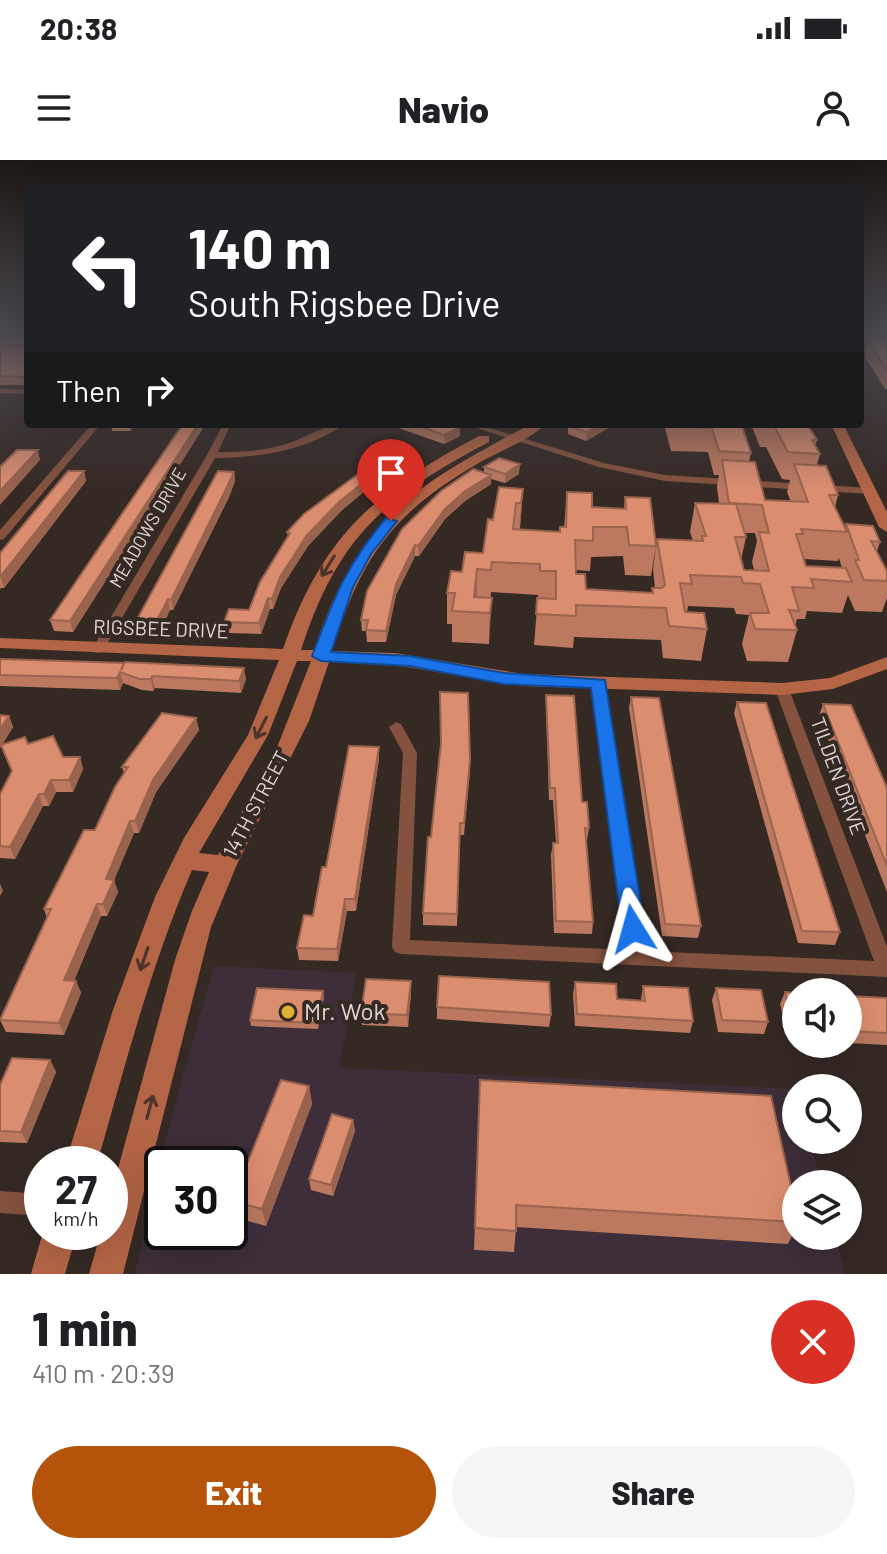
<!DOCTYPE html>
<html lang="en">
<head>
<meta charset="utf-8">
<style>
  body { margin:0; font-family:Barlow,sans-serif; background:#f6f6f6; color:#202124; height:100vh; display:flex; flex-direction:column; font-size:30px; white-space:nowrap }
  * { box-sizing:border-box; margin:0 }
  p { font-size:26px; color:#757577 }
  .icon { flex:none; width:44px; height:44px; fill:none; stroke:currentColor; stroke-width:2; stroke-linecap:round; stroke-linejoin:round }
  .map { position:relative; height:1114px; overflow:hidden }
  .panel { display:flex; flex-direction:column; background:#fff; flex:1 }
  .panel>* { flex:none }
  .guide { position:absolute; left:24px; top:24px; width:840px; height:244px; border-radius:8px; box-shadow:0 8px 32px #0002; background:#202124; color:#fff; overflow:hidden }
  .fabs { position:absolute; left:782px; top:818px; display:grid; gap:16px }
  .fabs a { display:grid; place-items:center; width:80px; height:80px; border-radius:50%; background:#fff; box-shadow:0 8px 32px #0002; font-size:40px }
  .speed { position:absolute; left:24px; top:986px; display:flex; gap:16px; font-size:40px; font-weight:700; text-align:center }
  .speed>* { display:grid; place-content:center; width:104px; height:104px; border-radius:50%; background:#fff; box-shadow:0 8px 32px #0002; line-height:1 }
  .speed small { font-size:20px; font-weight:400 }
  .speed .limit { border:4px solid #111; border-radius:12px; background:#fff; color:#111 }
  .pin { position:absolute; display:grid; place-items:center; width:68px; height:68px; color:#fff; margin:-82px -34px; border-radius:50% 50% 50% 0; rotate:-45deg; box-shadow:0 0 8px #0007 }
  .pin .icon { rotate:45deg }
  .me { position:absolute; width:88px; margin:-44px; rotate:352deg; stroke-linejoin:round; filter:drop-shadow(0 0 6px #0008) }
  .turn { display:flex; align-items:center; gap:28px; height:168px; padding:0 32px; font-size:36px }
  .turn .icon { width:104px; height:104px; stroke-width:2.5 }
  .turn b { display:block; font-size:56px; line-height:68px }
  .then { display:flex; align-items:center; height:76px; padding:0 32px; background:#0003; gap:16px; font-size:30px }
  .round { display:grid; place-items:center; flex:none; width:84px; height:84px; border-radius:42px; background:#f6f6f6 }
  .overview { display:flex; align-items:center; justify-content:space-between; height:136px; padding:0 32px }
  h1 { font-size:48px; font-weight:800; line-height:60px }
  .cta { display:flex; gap:16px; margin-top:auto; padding:16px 32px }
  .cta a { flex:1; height:92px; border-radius:48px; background:#b45309; color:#fff; font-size:32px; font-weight:800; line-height:92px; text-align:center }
  .cta a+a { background:#f6f6f6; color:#202124 }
  .status { display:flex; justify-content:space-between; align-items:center; height:56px; padding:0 40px; background:#fff; direction:ltr }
  .status svg { height:22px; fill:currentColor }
  header { display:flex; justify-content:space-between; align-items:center; height:104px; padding:0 32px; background:#fff; font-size:36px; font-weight:800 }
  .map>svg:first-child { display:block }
</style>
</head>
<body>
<div class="status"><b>20:38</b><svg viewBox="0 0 49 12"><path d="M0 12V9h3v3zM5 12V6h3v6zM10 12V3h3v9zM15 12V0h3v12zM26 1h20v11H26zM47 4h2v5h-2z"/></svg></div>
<header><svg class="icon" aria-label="menu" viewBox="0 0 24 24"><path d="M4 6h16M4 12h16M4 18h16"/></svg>Navio<svg class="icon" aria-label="person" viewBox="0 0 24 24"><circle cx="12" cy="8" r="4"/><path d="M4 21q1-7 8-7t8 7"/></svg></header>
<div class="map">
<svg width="887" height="1114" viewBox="0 0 887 1114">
  <rect width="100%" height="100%" fill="#352924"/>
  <path fill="#3d2e3a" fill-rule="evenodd" d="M214,806l142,7 -17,95 457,21v51h14l12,44h-26v52h39l10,38h-710l28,-125zM162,1004h68v68h-68z"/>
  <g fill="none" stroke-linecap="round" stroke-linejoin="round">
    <path fill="#84523e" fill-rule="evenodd" d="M0,229l28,1v4l-28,-1z
      M92,264h9l-97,115 -4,1v-10z
      M223,264h8l-13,28c23,0 46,-1 68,-8 20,-6 39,-20 59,-20 -37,26 -85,34 -130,34l-111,191 -6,4 -5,-1 -1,-3 115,-194z
      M464,264h13l127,39 61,12 205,13 5,3 -5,3 -205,-13 -66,-14z
      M599,519l7,4 40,268 228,10 -99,-272 7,-4 7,4 98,258v30l-486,-23 -6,-2 -3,-5 11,-194 -14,-26 7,-5 5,2 16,29 -7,187 218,10 -36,-267z
      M0,1031l42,3v22l-42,-3z"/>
    <path fill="#b46546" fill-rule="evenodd" d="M531,264h15c-18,17 -47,27 -69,40 -85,50 -116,93 -145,187l63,2 129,21 258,9 48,-5 57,-21v12l-54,20 -51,6 -258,-9 -129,-21 -66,-3 -20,59 -71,141 -27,65 -88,347h-34l12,-42h9v-34l65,-238 17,-49 17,-39 -17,-2c-41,95 -67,195 -95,294h-32l48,-154 42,-113 29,-59 64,-103 31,-75 -279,-12v-10l283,11c39,-113 92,-158 196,-213h10v6c-104,55 -151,94 -188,208h13c45,-133 98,-163 217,-226zM297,501h14l-33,84 -60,110 -19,-2 69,-118z
      M831,264h12l44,88v20l-8,-5z
      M43,1072h34l-12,42h-34z"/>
  </g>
  <path fill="#bc7960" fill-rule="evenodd" d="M0,173h28v52h-28v-39l26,1 2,-2h-28z
    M873,173h14v56h-2l-20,-32 4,-15 3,-1z
    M111,264h25l-6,7h-18z
    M183,264h22v1l-132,207 -19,-1 -4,-11z
    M387,264h64l9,12 -16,8z
    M615,264l-29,17 -18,-7v-8z
    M666,264h75l10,29 -2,8 16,39 26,2 -4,-10 3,-12 -8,-1 -16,-32h-6l-9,-23h56l10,16 -2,6 5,8 -3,11 21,30 -3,12 10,21 1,-4 34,18 -3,9 10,20v27l-5,14 -27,-1 -7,-16 -6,18 -35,-2 -2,8h-8l-2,7 2,4 -9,32 -41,-1 -5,-17 7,-29 -13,-1 -2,-6 -46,-2 -1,6 20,17 -6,32 -38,-3 -2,-18 -87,-3 -1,11 -39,-3 4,-50 -47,-3 -2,52 -37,-2v-18h-5v-31l15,-21 21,-19 10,-33 30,-31 -3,40 39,3 5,-5 3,-35 25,15 32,2 1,-12 31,49 -5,30 -26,-1 -2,-19 -32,1 -1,14 -15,-1 1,4 10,15 66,4v-5h3l-2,-19 4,-30 36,2 -3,-9 5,-29h24l-2,-16 2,-12h-5l-6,-23 -37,-1 -6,-23zM745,373h10l2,8 -5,21 2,8h-10l-3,-10 5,-23zM839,398l3,10 -36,-2 -2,-7 34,2z
    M484,307l35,7 -14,9 -14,-4v5l-26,17 -20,18 -26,37h-4l-19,39 -10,47h-19l-1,-11h-4l-1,-11 6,-29 117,-118z
    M84,311l2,10 -82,107h-3l-1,1v-36z
    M234,312l1,9 -6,16 -56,113h-3l-12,25 -20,-1 -3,-11z
    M379,319l-38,32 -33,35 -27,42 -8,21h-3l-9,25 -35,-1 -2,-11 25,-12 39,-73 -1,-5z
    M0,499l246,20 -5,14 -86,-5 -2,3 -11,-1 -19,-7 -3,7 -120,-4z
    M546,535l36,107 7,26 -2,12h-1l7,82 -1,12 -38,-1 -3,-78 2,-12h3l-3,-43h-4l-3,-93z
    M631,537l70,229 -3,12 -36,-2 -33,-228z
    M737,542l103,230 -5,13 -37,-2 -64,-230z
    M823,544l64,84v104l-68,-176z
    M0,555l9,1 4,11 -11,18 23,-8 3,7 25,-8 10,21h17l3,12 -10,23h-17l-7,14h-6l-28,53 -15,-1v-64l12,-22 -11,-26 -1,2z
    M196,558l3,12 -43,62 -17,41h-5l-20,47 4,12 -11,24h-6l-27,65h2l5,12 -17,42 -58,-3 -6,-12 47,-102 -3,-9 51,-79 29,-57 -2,-6z
    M379,599l-23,152h-9l-9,50 -39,-1 -2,-12 16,-32 13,-49z
    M470,612l-6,63h-4l-3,91 -34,-1v-12z
    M575,822l42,17 24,1 2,-14 50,35 -3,12 -115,-7 -2,-32z
    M716,828l52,34 -4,12 -46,-2 -6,-32z
    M785,832l11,1v47h-7l-9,-36z
    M411,833l-3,34 -46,-2 -1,-12z
    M848,836l39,2v47l-39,-2z
    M324,837l-6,32 -67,-3 -1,-6z
    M437,847l114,8 -2,12 -112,-8z
    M50,900l6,12 -29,71 -27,-1v-57z
    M480,920l316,129v19l-8,16 -272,-17 -2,25 -40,-2z
    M309,926l3,18 -46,122 -29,-8 -5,-17z
    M353,960l2,11 -22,65 -22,-6 -2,-11z"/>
  <path fill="#99634e" d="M129,264h7l-6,7z
    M198,264h7v1l-132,207 -3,-11z
    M602,264h13l-29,17 1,-9z
    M460,267v9l-16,8v-9z
    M38,290l2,10 -40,45v-14z
    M520,304l-1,10 -14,9v-9z
    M379,310v9l-38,32 -33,35 -27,42 -8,21 -1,-10 8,-22 27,-42 33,-34z
    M84,311l2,10 -82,107 -3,-11z
    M234,312l1,9 -6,16 -56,113 -2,-10z
    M491,315v9l-26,17 -20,18 -26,37 -1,-10 27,-37 20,-18z
    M523,329l-2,28 -2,15 2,-29z
    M415,385v11l-19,39 -10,47v-11l10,-47z
    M477,409v31l-3,-3z
    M268,438l2,11 -9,25 -2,-11z
    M492,438l-2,31 -1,15 1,-31z
    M168,439l2,11 -12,25 -3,-11z
    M244,508l2,11 -5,14 -2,-12z
    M120,512l3,11 -3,7 -3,-12z
    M152,516l3,12 -2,3 -2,-12z
    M9,556l4,11 -13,21v-19z
    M196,558l3,12 -43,62 -17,41 -4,-12 18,-41z
    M379,587v12l-23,152 -1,-12z
    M80,597l3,12 -10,23 -4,-12z
    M51,620l5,12 -7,14 -5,-12z
    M39,634l4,12 -28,53 -5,-12z
    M130,661l4,12 -20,47 4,12 -11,24 -4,-12 3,-25z
    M0,723l3,8 -3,5z
    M345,739l2,12 -9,50 -1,-12z
    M97,744l4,12 -32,76 -5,-12z
    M76,821l5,12 -17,42 -5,-12z
    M411,821v12l-3,34 -1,-12z
    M323,831l1,6 -6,32 -1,-6z
    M50,900l6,12 -29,71 -6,-11z
    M309,926l3,18 -46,122 -4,-17z
    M353,960l2,11 -22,65 -2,-11z"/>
  <path fill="#db8d70" stroke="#99634e" stroke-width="2" d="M0,173h28v9l-2,-5h-26z
    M879,173h8v37l-18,-28 15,-3z
    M28,185v32l-28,-1v-30l26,1z
    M183,264h15l-128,197 -20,-1z
    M413,264h38l9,3 -16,8z
    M571,264h31l-15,8 -19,-6z
    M674,264h67l10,29 -32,-2 -7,-23 -37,-1z
    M773,264h34l10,16h-5l8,14 -32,-2z
    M17,290h21l-38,41v-24z
    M499,298l21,6 -15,10 -21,-7z
    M722,300l33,2 10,38 43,2 -14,-38 32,2 12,29h-9l18,37 -46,-3 2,5h-7l10,32 40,2 6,14 -41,-3 3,9 -22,-1 7,24 -10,-1 8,20 -42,-1 -5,-16h19l-9,-29 -17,-1 -2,-6 -51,-2 2,9 -12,-1 5,29 19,1 3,16 -38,-3 -3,-18 -90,-3v11l-40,-2 1,-16 19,1v-28h-16v-7l-48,-2 -1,8 -14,-1 -3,28 18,1 -2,15 -38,-2 3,-18h-8l4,-22 11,1 3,-20 18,1 5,-34 5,1 6,-33 24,2 -2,14h-5l-3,26 47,3v-5h6l1,-35 25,1v14l34,2 -1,-12 25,1 6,48 -27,-1 -2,-18h-34v14l-18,-1 1,34h9l1,15 67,4 -1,-5h10l3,-3 -8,-46 46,2 -1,-5h4l-11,-33 41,1 10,33h-11l9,33 25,1 -10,-39 10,1 -7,-28 -33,-2z
    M373,303l6,7 -39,31 -33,34 -27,42 -8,22 -4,-1 -9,25 -35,-1 5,-13 20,1 11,-28 30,-49 -3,-1 17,-18z
    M473,309l18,6 -26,16 -20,18 -27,37 -3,-1 -19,39 -10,47 -20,-1 2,-10h-7l6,-29 35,-62 39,-38z
    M68,311h16l-84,106v-24z
    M218,311l16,1 -7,15 -56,113 -3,-1 -13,25 -20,-1z
    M846,364l27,2 7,16 -9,-1 16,30v10l-23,-1 -9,-20h4z
    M0,499l124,4 -3,7 4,-8 119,6 -5,13 -87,-5 -1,3h-12l-19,-7 -3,6 -117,-3z
    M440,532l28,1 2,67 -6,63h-4l-3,91 -34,-1 5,-76h3l10,-94z
    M546,535l28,1 8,106h5l2,26h-4l8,94 -37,-1 -3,-78h5l-3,-55h-5z
    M631,537l28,1 42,228 -36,-2z
    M737,542l29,1 74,229 -38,-1z
    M823,544l28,1 36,83v78z
    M162,553l34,5 -43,62 -18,41h-5l-24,58 8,1 -11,24h-6l-33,76 12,1 -17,42 -59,-3 51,-111h-7l40,-79h11l20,-43 13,-20h-6z
    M0,555l9,1 -9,13z
    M53,576l10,21h17l-11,23h-18l-7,14h-5l-29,53 -10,-1v-52l12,-23 -11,-26 24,-8 3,7z
    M349,586l30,1 -24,152h-10l-8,50 -40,-1 7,-33 9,1 9,-49h4z
    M439,816l110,6 2,33 -114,-8z
    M366,819l45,2 -4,34 -46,-2z
    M575,822l41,2 1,15 28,2 -2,-15 45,2 5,33 -116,-7z
    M257,828l66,3 -6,32 -67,-3z
    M716,828l45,2 7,32 -46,-2z
    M785,832l11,1v35h-2z
    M848,836l39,2v35l-39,-2z
    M12,898l38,2 -29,72 -21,-1v-46z
    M281,920l28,6 -47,123 -30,-8z
    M480,920l291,16 25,113v13l-280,-17v26l-41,-3z
    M332,954l21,6 -22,65 -22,-6z"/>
  <defs><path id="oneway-shaft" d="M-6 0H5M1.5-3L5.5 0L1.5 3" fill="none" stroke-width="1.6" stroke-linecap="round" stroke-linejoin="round" transform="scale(2)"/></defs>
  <g stroke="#4e352b">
    <use href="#oneway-shaft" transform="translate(328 406) rotate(122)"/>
    <use href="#oneway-shaft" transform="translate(261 568) rotate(117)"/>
    <use href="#oneway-shaft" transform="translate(144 799) rotate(109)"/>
    <use href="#oneway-shaft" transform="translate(150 947) rotate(-75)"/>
  </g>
  <linearGradient id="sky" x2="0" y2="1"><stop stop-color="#1d1714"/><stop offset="0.53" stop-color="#4b4950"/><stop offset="1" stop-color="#4b4950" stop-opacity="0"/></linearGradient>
  <rect width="887" height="329" fill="url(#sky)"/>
  <path fill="#1a73e8" stroke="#114b97" stroke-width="2" d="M386,358l11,3 -26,33 -18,33 -22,65 79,4 94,17 101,7 40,249 -3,7 -9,2 -8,-2 -3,-7 -31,-241 -87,-4 -94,-18 -89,-5 -9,-5c22,-58 33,-89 74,-138z"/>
  <circle fill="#dab333" stroke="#352924" stroke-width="3" cx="288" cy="852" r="8"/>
  <g text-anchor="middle" stroke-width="8" stroke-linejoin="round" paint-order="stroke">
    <g font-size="18" fill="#e0d7d4" stroke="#352924">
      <text transform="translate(148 368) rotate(-60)" y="6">MEADOWS DRIVE</text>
    </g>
    <g font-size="20" fill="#e0d7d4" stroke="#352924">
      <text transform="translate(161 469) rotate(2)" y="7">RIGSBEE DRIVE</text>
      <text transform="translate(838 616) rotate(70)" y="7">TILDEN DRIVE</text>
      <text transform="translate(256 644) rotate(-62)" y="7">14TH STREET</text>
    </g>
    <g font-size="24" fill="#e0d7d4" stroke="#352924" text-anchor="start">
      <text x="304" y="860">Mr. Wok</text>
    </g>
  </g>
</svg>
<div class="fabs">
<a><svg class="icon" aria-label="sound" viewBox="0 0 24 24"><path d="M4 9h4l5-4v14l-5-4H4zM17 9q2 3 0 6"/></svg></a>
<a><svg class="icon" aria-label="search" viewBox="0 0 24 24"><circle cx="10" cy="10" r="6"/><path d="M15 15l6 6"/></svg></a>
<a><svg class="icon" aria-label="layers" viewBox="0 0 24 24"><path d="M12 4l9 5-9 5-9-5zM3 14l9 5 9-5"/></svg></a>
</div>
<div class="speed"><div>27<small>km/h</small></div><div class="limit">30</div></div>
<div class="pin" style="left:391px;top:361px;background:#d93025"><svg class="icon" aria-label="arrive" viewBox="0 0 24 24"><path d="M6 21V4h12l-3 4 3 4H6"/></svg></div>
<svg class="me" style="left:633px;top:769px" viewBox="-20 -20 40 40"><path d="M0-17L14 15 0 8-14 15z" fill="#1a73e8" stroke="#fff" stroke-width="4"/></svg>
<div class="guide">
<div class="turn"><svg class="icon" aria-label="left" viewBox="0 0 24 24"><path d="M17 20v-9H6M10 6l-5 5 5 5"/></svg><div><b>140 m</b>South Rigsbee Drive</div></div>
<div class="then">Then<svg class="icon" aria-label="right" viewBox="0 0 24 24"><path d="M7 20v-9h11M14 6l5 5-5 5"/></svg></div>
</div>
</div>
<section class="panel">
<div class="overview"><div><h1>1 min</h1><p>410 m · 20:39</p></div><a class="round" style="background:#d93025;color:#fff"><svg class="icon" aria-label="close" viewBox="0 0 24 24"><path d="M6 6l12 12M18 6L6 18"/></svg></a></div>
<div class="cta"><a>Exit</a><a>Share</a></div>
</section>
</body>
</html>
